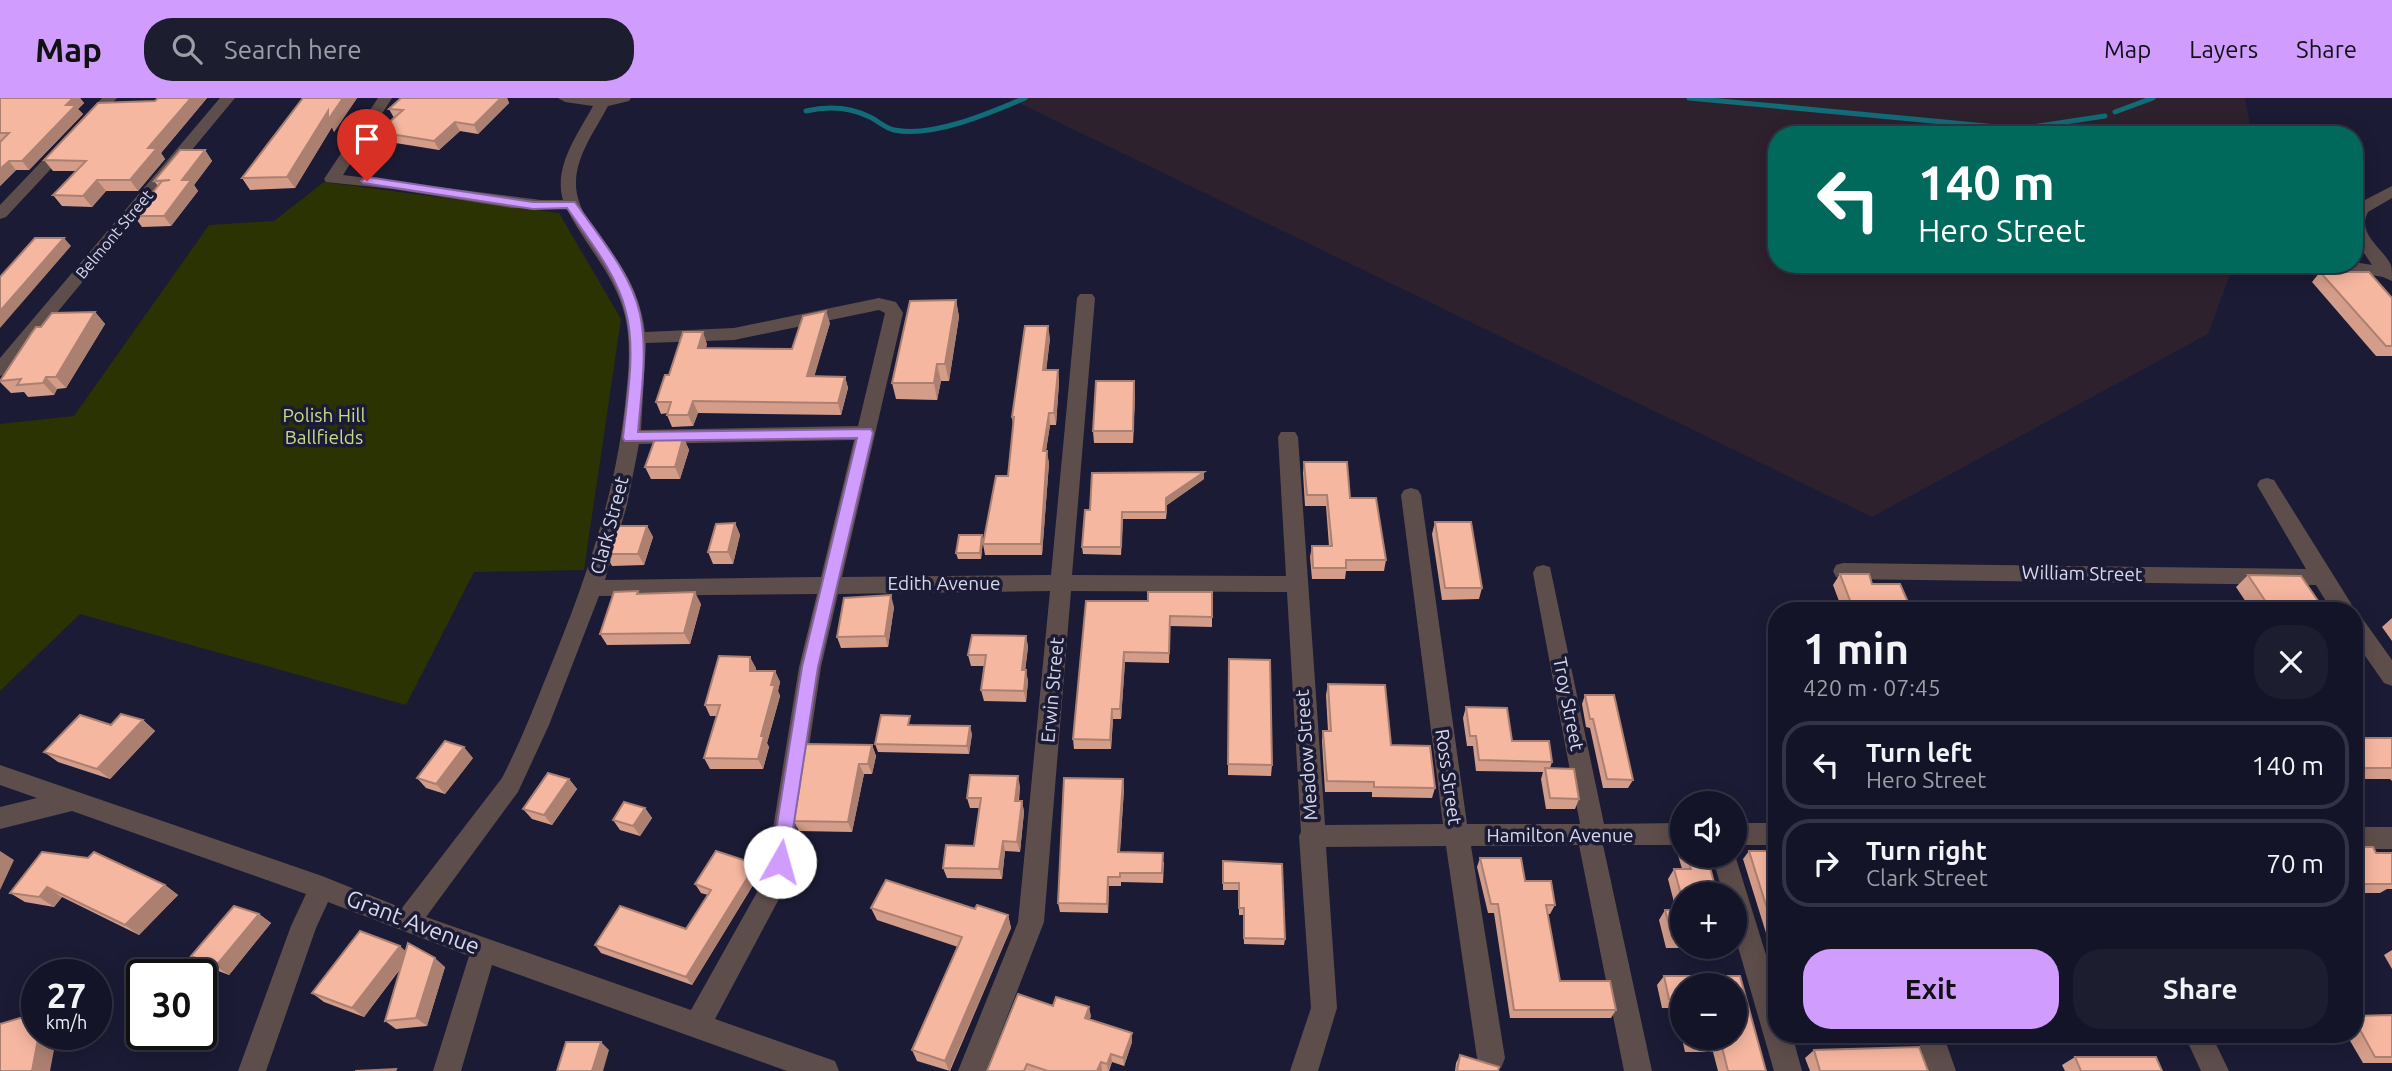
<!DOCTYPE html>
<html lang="en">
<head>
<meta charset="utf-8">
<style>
  body { margin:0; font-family:Ubuntu,sans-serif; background:#1d1d30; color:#f1f3f6; height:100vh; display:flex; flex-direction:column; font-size:26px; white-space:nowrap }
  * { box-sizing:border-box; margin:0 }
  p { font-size:23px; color:#9d9ea8 }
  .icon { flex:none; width:38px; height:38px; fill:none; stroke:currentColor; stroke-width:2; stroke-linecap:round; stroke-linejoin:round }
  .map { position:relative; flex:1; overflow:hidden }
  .details { position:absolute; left:1768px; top:504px; width:595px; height:441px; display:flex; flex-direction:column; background:#141428; border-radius:28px; box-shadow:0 4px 18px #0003,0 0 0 2px #333345 }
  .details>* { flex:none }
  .hud { position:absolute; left:1768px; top:28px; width:595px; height:147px; border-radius:28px; box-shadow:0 4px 18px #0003,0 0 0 2px #333345; background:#00695c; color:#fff; overflow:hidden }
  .tools { position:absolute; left:1670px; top:693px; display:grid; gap:14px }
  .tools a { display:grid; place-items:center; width:77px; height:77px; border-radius:50%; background:#141428; box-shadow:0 4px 18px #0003,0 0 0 2px #333345; font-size:35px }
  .speed { position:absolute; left:21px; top:861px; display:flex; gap:14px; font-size:35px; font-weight:700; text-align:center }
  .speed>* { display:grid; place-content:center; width:91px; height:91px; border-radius:50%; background:#141428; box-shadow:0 4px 18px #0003,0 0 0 2px #333345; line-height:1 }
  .speed small { font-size:18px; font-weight:400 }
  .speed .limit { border:4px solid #111; border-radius:10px; background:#fff; color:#111 }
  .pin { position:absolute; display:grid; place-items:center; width:60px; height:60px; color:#fff; margin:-72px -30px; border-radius:50% 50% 50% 0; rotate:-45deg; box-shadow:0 0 7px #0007 }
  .pin .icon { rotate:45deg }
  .me { position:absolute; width:77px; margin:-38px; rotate:7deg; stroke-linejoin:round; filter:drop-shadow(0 0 5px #0008) }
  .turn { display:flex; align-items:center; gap:24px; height:147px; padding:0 35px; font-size:32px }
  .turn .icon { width:91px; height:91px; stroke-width:2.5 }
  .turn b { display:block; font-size:49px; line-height:60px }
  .round { display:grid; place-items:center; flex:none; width:74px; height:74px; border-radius:28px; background:#1d1d30 }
  .summary { display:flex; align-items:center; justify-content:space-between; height:119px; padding:0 35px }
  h1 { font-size:42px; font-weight:600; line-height:52px }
  .cta { display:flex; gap:14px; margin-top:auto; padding:14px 35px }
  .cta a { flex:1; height:80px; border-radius:28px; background:#d09dff; color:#111; font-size:28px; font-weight:600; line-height:80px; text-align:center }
  .cta a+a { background:#1d1d30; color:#f1f3f6 }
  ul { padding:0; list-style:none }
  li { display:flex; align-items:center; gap:21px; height:88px; margin:0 14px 10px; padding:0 21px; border:4px solid #333345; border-radius:28px }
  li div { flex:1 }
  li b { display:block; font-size:26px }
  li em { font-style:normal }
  header { display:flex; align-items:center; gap:42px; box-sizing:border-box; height:98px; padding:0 35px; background:#d09dff; color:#111 }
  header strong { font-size:33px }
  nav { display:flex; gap:38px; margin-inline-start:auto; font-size:24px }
  .search { width:490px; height:63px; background:#1d1d30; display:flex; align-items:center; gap:18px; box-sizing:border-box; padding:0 24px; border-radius:28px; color:#9d9ea8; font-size:26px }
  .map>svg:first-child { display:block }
</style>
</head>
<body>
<header>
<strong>Map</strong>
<div class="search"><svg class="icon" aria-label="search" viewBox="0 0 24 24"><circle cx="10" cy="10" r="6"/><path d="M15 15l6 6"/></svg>Search here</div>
<nav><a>Map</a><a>Layers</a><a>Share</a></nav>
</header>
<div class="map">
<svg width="2392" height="973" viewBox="0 0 2392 973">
  <rect width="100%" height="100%" fill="#1b1b35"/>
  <path fill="#2d212e" d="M1009,0h1236l7,37h-476v129h458l-26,70 -336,183z"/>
  <path fill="#2b3303" d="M324,84l235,31 62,106 -37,251 -110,2 -68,133 -326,-91 -80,77v-267l74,-8 135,-191 65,-4z"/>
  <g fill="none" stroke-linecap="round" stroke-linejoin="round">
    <path stroke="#116c78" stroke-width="5" d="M1689,0l329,31 87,-13
      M806,13c21,-5 44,-4 64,6 8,4 15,11 24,13 38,8 96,-17 131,-32
      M2115,14l38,-14"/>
    <path fill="#5e4e4b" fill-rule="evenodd" d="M102,0h15l-111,119 -6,2v-14z
      M220,0h15l-229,276 -6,2v-18z
      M378,0h14l-49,77 198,25h22c-10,-33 15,-66 30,-94l-28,-4 -7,-4h73l-2,3 -21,5c-12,23 -31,48 -32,75 -2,33 32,63 48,90 11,18 18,39 21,61l89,-4 145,-30 17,4 7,11 -61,264 209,-2 26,-277 3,-4h12l3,4 -23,277 214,1 -8,-139 3,-5h14l3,5 27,388 118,-1 -42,-329 3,-5 7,-2 7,2 3,5 46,329h113l-47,-251 3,-6 7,-2 7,2 54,257 78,-1v22h-79l49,226h-28l-45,-226 -108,1 34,212 -4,10 -9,3 -11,-3 -4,-10 -31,-212 -120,1 11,161 -19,63h-28l21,-63 -12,-172 2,-4 -14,-240 -216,-1 -27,331 -58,149h-28l60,-149 32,-331 -212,3 -17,73 -32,213 -74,139 120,42 4,10h-52l-295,-106 -31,106h-28l36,-115 -141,-54 -12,26 -50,143h-28l53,-145 15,-32 -234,-83 -72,18v-22l37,-9 -37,-13v-20l322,111 80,32 100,-130c17,-33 31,-68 45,-103 37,-90 70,-182 79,-280 3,-25 5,-54 -1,-79 -10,-42 -40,-70 -58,-107l-56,-1 -119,-19 -66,-7 -2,-3zM879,212l6,3 -27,113 -217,4 5,-87 88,-3zM854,342l-33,137 -216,3 22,-75 12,-61zM817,496l-18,73 -34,211 -74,132 -265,-93 92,-125 31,-67 50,-129z
      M2392,88v12l-24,14c-12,22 15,36 23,53 1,4 1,11 1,16l-9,-4 -53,-9 -2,-4h26v-2l18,3 -18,-27v-29l9,-8z
      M2267,380l7,2 78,125 3,6 -1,2 -22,-2 -16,-26 -473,-6 -7,-2 -3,-6 3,-6 7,-2 463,6 -49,-84 3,-5z
      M2354,518l8,2 30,42v26l-8,-3 -30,-43z
      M1734,725h42v22h-42z
      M2354,729h38v22h-38z
      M1734,754l42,135v47h16l10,37h-28l-40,-138v-39h-11l-11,-38h22z
      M1916,936h27l13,37h-28z
      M2184,936h27l18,37h-28z"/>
  </g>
  <path fill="#d49d8a" d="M0,0h80l4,5 -6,6 5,5 -54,56h-13l-16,16z
    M158,0h49l-46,55 4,6 -27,32h-32l-14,16 -30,-1 -9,-11 23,-24h-23l-9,-11 111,-59z
    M303,0h54l-23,34 -2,-5 -37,61 -45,2 -8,-12z
    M401,0h106l2,5 -31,31 -18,-3 -21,19 -56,-9 -5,-9 16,-14 -5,-9z
    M205,52l7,11 -18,24 4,6 -27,35 -29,1 -8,-11 24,-30 -4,-5z
    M2320,174l72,26v58h-16l-64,-74z
    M956,202l3,17 -10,64h-8l-4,19 -41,-1 -4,-16z
    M95,214l10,12 -39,64 -9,1 -3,6 -26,2 -4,-5 -13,1 -11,-11v-2l41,-53z
    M830,225l-16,53 31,1 3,11 -7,27 -143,-2 -5,13 -21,1 -5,-12 1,-2 -7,1 -5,-12 13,-27 38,-31 -1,4 86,1z
    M1050,240l-4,32h12l1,12 -3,43h-6l-4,26 3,12 -7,92h-57l-2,-11 25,-68 5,-51 -1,-8z
    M1135,294l-2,51h-39l-1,-12z
    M682,336l7,16 -9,29h-29l-6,-12 15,-29z
    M1304,364l46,36 36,62 -2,11h-38l-1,8h-33l-2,-22 2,-11h17l-3,-40h-21l-2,-33z
    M1204,381l-37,26 -1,14h-43l-2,36 -38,-1 -1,-7 8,-37z
    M1435,424l47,66 -3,11 -37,1 -10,-66z
    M735,425l5,12 -7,29h-20l-5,-12z
    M647,428l6,11 -9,28 -32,1 -6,-12z
    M983,442l-2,19h-23l-2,-6z
    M1840,476l32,10 40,27h-118l2,-3 46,1 -9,-24z
    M2248,477l77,36h-73l-16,-24z
    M638,493l1,3 62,10 -11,40 -83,1 -7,-11z
    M1212,494v35l-42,-1 -1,37 -44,-1 -4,57h-8l-2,30h-37l-1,-10 75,-138z
    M894,509l-6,40 -47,1 -4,-11z
    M2392,520v23l-10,-14z
    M1026,538l2,11 -3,23 3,11 -2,21 -42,-1 -3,-11 4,-24h-14l-3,-11z
    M1229,561l43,106 -1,11 -43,-1z
    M756,570v3h19l5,11 -2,9 2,5 -13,47 2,4 -6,22h-53l-6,-11 13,-42h-7l-5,-11z
    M1328,586l107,104 -3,10 -60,-1v-5h-47l-3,-51 1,-10h5l-2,-36z
    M1585,597l48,85 -5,8h-25l-13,-60 -4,-1 -4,-23z
    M1466,609l46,34 40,21 -2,6 29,31 -4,10h-29l-5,-30 2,-7 -67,-1 -3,-25h-6l-4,-28z
    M143,622l12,11 -45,48 -52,-17 -14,-10 67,-27z
    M912,626v1l60,9 -3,20 -91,-2 -3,-8z
    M2354,640h38v43l-2,-2h-36z
    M872,647l4,11 -4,18h-8l-12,58 -53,-1 -5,-10z
    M473,660l-28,36 -19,-6 -9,-10z
    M569,681l8,10 -25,36 -20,-6 -9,-10z
    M1123,681l1,10 -4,63 44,10 -1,21 -42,-1v4h-12l-1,27 -48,-1 -2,-9z
    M1020,688l-1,15h3l2,11 -4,40 -15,-1 -3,28 -55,-1 -4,-10 31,-22 5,-38h-9l-3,-10z
    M645,710l7,10 -12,18 -20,-6 -7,-10z
    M1682,741v17h25l-25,38v53h42l-2,1h-56l-7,-28 6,-10h11l-8,-31 6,-10h8l-6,-21z
    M2354,749l22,6h16v36h-5l-7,4h-26z
    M1749,753l27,10v88h-5l-28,-90z
    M42,754l123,33 13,10 -39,40 -77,-38 -8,10 -29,-5 -15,-9z
    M1480,760l45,23 30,24 -5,9h-2l12,67 56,29 -5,8h-101l-16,-105h-6l-11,-46z
    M1223,763l62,78 -1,6 -40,-1 -1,-29h-4v-25h-16z
    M761,774l-69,113 -91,-32 -6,-8 91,-16 22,-34 -7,-2 -6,-9z
    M871,810l104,1 33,6 3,13 -61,143 -33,-10 -5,-11 46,-103 -81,-27z
    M259,816l12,9 -42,52 -24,-9 -14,-10z
    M2392,852v19l-8,-14z
    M406,853l39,16 -18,59 -31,3 -11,-8 16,-53 -37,49 -40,-15 -12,-9z
    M1664,878h76l26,95h-48l-5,-19h-28l-3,-14h52v-53h-52v52l-7,-29h-13l-5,-23z
    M1053,908l38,10 -2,4 43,13v9l-8,24 -12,-4 -3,9h-122z
    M2392,917v48h-29l-17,-29h8v-18z
    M1814,952l114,21h-118l-5,-13z
    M1460,957l38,16h-43l1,-8z
    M2075,959l87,14h-97l-3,-6z"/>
  <path fill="#ac8071" d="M73,0h7l4,5 -6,6 5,5 -54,56 -7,-9z
    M191,0h16l-46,55 4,6 -27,32 -8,-11 18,-32z
    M343,0h14l-23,34 -2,-5 -37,61 -8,-11 41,-66z
    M501,0h6l2,5 -31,31 -4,-9z
    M455,24l5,9 -21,19 -5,-9z
    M205,52l7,11 -18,24 4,6 -27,35 -7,-10 18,-36z
    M9,63l7,9 -16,16v-17z
    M97,82l9,11 -14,16 -9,-11z
    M64,140l7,8 -71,82v-17z
    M956,202l3,17 -10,64 -4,-17z
    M826,213l4,12 -19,65 -4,-12z
    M95,214l10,12 -39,64 -10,-11z
    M1048,228l2,12 -5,44 -2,-12z
    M703,234l4,12 -5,16 -4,-12z
    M937,266l4,17 -4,19 -3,-17z
    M1058,272l1,12 -3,43 -2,-12z
    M46,279l11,12 -3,6 -11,-12z
    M845,279l3,11 -7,27 -3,-12z
    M1134,283l1,11 -2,51v-12z
    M693,303l5,12 -5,13 -5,-11z
    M1049,315l1,12 -6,38 -1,-12z
    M682,336l7,16 -9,29 -5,-12z
    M1047,353l2,12 -7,92 -1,-11z
    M1204,374v7l-37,26 -1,14v-21z
    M735,425l5,12 -7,29 -5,-12z
    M647,428l6,11 -9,28 -6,-11z
    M982,437l1,5 -2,19 -1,-6z
    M695,494l6,12 -11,40 -6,-11z
    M891,497l3,12 -6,40 -3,-11z
    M1026,538l2,11 -4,34 -2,-11z
    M1124,554l1,10 -4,57 -1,-10z
    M750,559l6,11v14l-6,-11z
    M1026,572l2,11 -2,21 -2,-11z
    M775,573l5,11 -2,9 2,5 -13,47 2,4 -6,22 -5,-10 3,-23z
    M1112,611l1,10 -2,30 -1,-9z
    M143,622l12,11 -45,48 -13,-10z
    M970,628l2,8 -3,20 -2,-8z
    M872,647l4,11 -4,18 -4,-10z
    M464,649l9,11 -28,36 -9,-10z
    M859,666l5,10 -12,58 -4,-10z
    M1018,678l2,10 -3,26 -2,-11z
    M569,681l8,10 -25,36 -8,-10z
    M1123,681l1,10 -5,72 -1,-9z
    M1022,703l2,11 -4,40 -3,-10z
    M645,710l7,10 -12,18 -7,-10z
    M1003,743l2,10 -3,28 -3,-10z
    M0,753l14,9 -14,30z
    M756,766l5,8 -69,113 -6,-8z
    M1108,779l1,9 -1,27 -1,-9z
    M165,787l13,10 -39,40 -14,-10z
    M47,789l15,10 -8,10 -15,-10z
    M259,816l12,9 -42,52 -13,-9z
    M1008,817l3,13 -62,143 -4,-10z
    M400,848l10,9 -46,62 -12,-9z
    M435,860l10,9 -18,59 -11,-8z
    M1089,909l2,9 -4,11 -2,-9z
    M1132,935v9l-8,24 -1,-8z
    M39,936h18l-7,37h-18z
    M601,944l8,8 -6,21h-11z
    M1111,956l1,8 -4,9 -1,-7z
    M1101,964l1,9h-5z"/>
  <path fill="#f6b7a1" stroke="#ac8071" stroke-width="2" d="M0,0h73l-7,7h10l-54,56h-13l-9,8v-27l9,-9h-9z
    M158,0h33l-43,50h9l-27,32h-33l-14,16 -30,-1 33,-34 -42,-1 54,-57 57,-2z
    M303,0h40l-15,22v-9l-41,66 -45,1z
    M401,0h100l-27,27 -19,-3 -21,19 -56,-9 25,-22 -14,-1z
    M180,52h25l-23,30h9l-27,36h-30l28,-35 8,-1 -16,1z
    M35,140h29l-64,73v-34z
    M2320,174h49l23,26v48h-6z
    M956,202l-11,64h-8l-3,19h-42l18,-82z
    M826,213l-19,65 38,1 -7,26 -145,-2 -5,14h-21l4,-13h-15l9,-27h4l14,-43h20l-5,16 94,1 11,-33z
    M95,214l-39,65h-10l-3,6 -26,2 4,-6 -21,2 31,-47 5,-7h5l11,-14z
    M1025,228h23l-5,44h15l-4,43h-5l-6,38h4l-6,93h-58l13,-68h12l6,-59h-2z
    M1096,283h38l-1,50h-40z
    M661,336h21l-2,4h3l-8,29h-30l10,-28 5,-1z
    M1304,364h43l3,36h26l10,62h-40v8h-33l-1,-22h20l-5,-51h-20z
    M1204,374l-38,26v14h-44l-1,35h-39l3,-37h5l2,-37z
    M1435,424h36l11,66h-37z
    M735,425l-7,29h-20l8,-28z
    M614,428h33l-9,28h-32z
    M959,437h23l-2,18h-24z
    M1840,476h29l3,10h28l12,27h-58z
    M2248,477l53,1 24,35h-53z
    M638,493l-1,3 58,-2 -11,41 -84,1 14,-42z
    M1148,494h64v25l-42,-1 -1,37 -45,-1 -4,57h-8l-2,31 -37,-1 13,-138h62z
    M891,497l-6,41 -48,1 7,-39z
    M1796,510l57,1v2h-57z
    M972,537l54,1 -4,34h4l-2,21 -43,-1 5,-35h-18z
    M719,558l31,1v14h25l-4,14h4l-14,51h3l-6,23 -54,-1 16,-53h-15z
    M1229,561l41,1 2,105 -44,-1z
    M1328,586l57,1 6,60 39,1 5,42 -61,-1v-5l-47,-1 -4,-50h8z
    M1585,597h29l19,85 -26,-1 -14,-60h-3z
    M1466,609l41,1 5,33h37l3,21 -73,-2 -3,-24h-6z
    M121,616l22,6 -46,49 -53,-17 36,-37 31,10z
    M881,617l29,1 -2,9 62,1 -3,20 -92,-2z
    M2354,640h38v30h-38z
    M445,643l19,6 -28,37 -19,-6z
    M806,646l66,1 -4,19h-9l-11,58 -54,-1z
    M1545,670l29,1 5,30 -29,-1z
    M548,675l21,6 -25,36 -21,-6z
    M970,677l48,1 -3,25h7l-5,41 -14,-1 -4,28 -56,-1 3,-23 28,1 7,-48h-14z
    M1064,680l59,1 -5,73 45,1 -1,20h-42v4h-12l-1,27 -49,-1z
    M624,704l21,6 -12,18 -20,-6z
    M2354,749h19l3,6h16v31h-30l-8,-13z
    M716,753l40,13 -70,113 -91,-32 25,-39 66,23 25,-39 -16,-6z
    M1749,753h24l3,10v76z
    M42,754l46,6 6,-6 71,33 -40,40 -78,-38 -8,10 -29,-4z
    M1687,758h20l10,38h-35v4l-8,-29h17z
    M1480,760h41l4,23h26l4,24h-9l14,76h50l6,29h-102l-16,-106h-7z
    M1223,763l59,3 3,75 -41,-1v-30h-5v-25h-16z
    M886,782l89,29 2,-4 31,10 -63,146 -33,-11 50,-113 -91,-29z
    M234,808l25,8 -43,52 -25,-10z
    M1665,812h17v29h-9z
    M360,833l40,15 -48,62 -40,-15z
    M408,845l27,15 -19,60 -31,3z
    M1664,878h76l26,95h-38l-7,-28 -29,1 -1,-6h43v-53h-52v15v-1h-13z
    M1018,896l35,12 3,-9 33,10 -4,11 47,15 -9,25 -12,-4 -4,10 -6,-2 -4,9h-49l-21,-7 -3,7h-37z
    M37,915v21h2l-7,37h-32v-47z
    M2392,917v42h-17l-21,-38v-3z
    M566,944h35l-9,29h-35z
    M1919,949l9,24h-108l-6,-21z
    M1460,957l39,12 -1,4h-41z
    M2075,959h81l6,14h-81z
    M396,971l-1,2h-40z"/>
  <path fill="#d09dff" stroke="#8766a6" stroke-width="2" d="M367,79l166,25h42c23,33 56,71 65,112 8,38 1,80 -2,118l233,-3 2,4 -55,234 -31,201 -7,3 -6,-3 -3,-6 31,-195 55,-229 -232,3 -2,-3c4,-39 13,-88 3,-126 -9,-38 -37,-72 -59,-104l-34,1 -170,-26 -2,-2z"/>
  <g text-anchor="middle" stroke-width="7" stroke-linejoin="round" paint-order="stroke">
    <g font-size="16" fill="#d7d9eb" stroke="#1b1b35">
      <text transform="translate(114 136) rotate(-50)" y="6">Belmont Street</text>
    </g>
    <g font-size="19" fill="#c8db87" stroke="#1b1b35">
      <text x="324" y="324">Polish Hill<tspan x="324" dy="22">Ballfields</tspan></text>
    </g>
    <g font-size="19" fill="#d7d9eb" stroke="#1b1b35">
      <text transform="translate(609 427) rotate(-75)" y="7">Clark Street</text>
      <text transform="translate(2082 475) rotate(1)" y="7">William Street</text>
      <text x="944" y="492">Edith Avenue</text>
      <text transform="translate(1052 592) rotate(-85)" y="7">Erwin Street</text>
      <text transform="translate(1569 606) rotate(79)" y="7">Troy Street</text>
      <text transform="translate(1306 657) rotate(-94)" y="7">Meadow Street</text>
      <text transform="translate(1449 679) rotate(82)" y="7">Ross Street</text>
      <text x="1560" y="744">Hamilton Avenue</text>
    </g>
    <g font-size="23" fill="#d7d9eb" stroke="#1b1b35">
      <text transform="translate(413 824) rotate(21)" y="8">Grant Avenue</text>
    </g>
  </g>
</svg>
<div class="tools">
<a><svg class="icon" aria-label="sound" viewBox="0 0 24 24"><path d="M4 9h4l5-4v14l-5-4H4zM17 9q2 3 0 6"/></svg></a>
<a>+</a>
<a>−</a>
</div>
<div class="speed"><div>27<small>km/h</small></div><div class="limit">30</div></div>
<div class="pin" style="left:367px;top:83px;background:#d93025"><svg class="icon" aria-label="arrive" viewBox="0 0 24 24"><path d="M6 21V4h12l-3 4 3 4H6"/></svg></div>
<svg class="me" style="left:780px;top:764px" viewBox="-20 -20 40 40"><circle r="19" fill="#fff"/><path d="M0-13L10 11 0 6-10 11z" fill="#d09dff"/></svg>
<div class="hud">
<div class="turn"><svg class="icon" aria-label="left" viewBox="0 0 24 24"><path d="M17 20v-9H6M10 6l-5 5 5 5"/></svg><div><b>140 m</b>Hero Street</div></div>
</div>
<section class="details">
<div class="summary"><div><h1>1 min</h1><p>420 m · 07:45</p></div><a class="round"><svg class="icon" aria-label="close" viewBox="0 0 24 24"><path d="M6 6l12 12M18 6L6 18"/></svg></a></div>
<ul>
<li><svg class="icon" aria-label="left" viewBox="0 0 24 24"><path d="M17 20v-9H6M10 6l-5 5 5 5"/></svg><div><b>Turn left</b><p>Hero Street</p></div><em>140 m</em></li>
<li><svg class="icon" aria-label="right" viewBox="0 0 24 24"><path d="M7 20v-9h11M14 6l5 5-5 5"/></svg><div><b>Turn right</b><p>Clark Street</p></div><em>70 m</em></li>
</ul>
<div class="cta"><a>Exit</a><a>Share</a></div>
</section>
</div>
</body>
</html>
